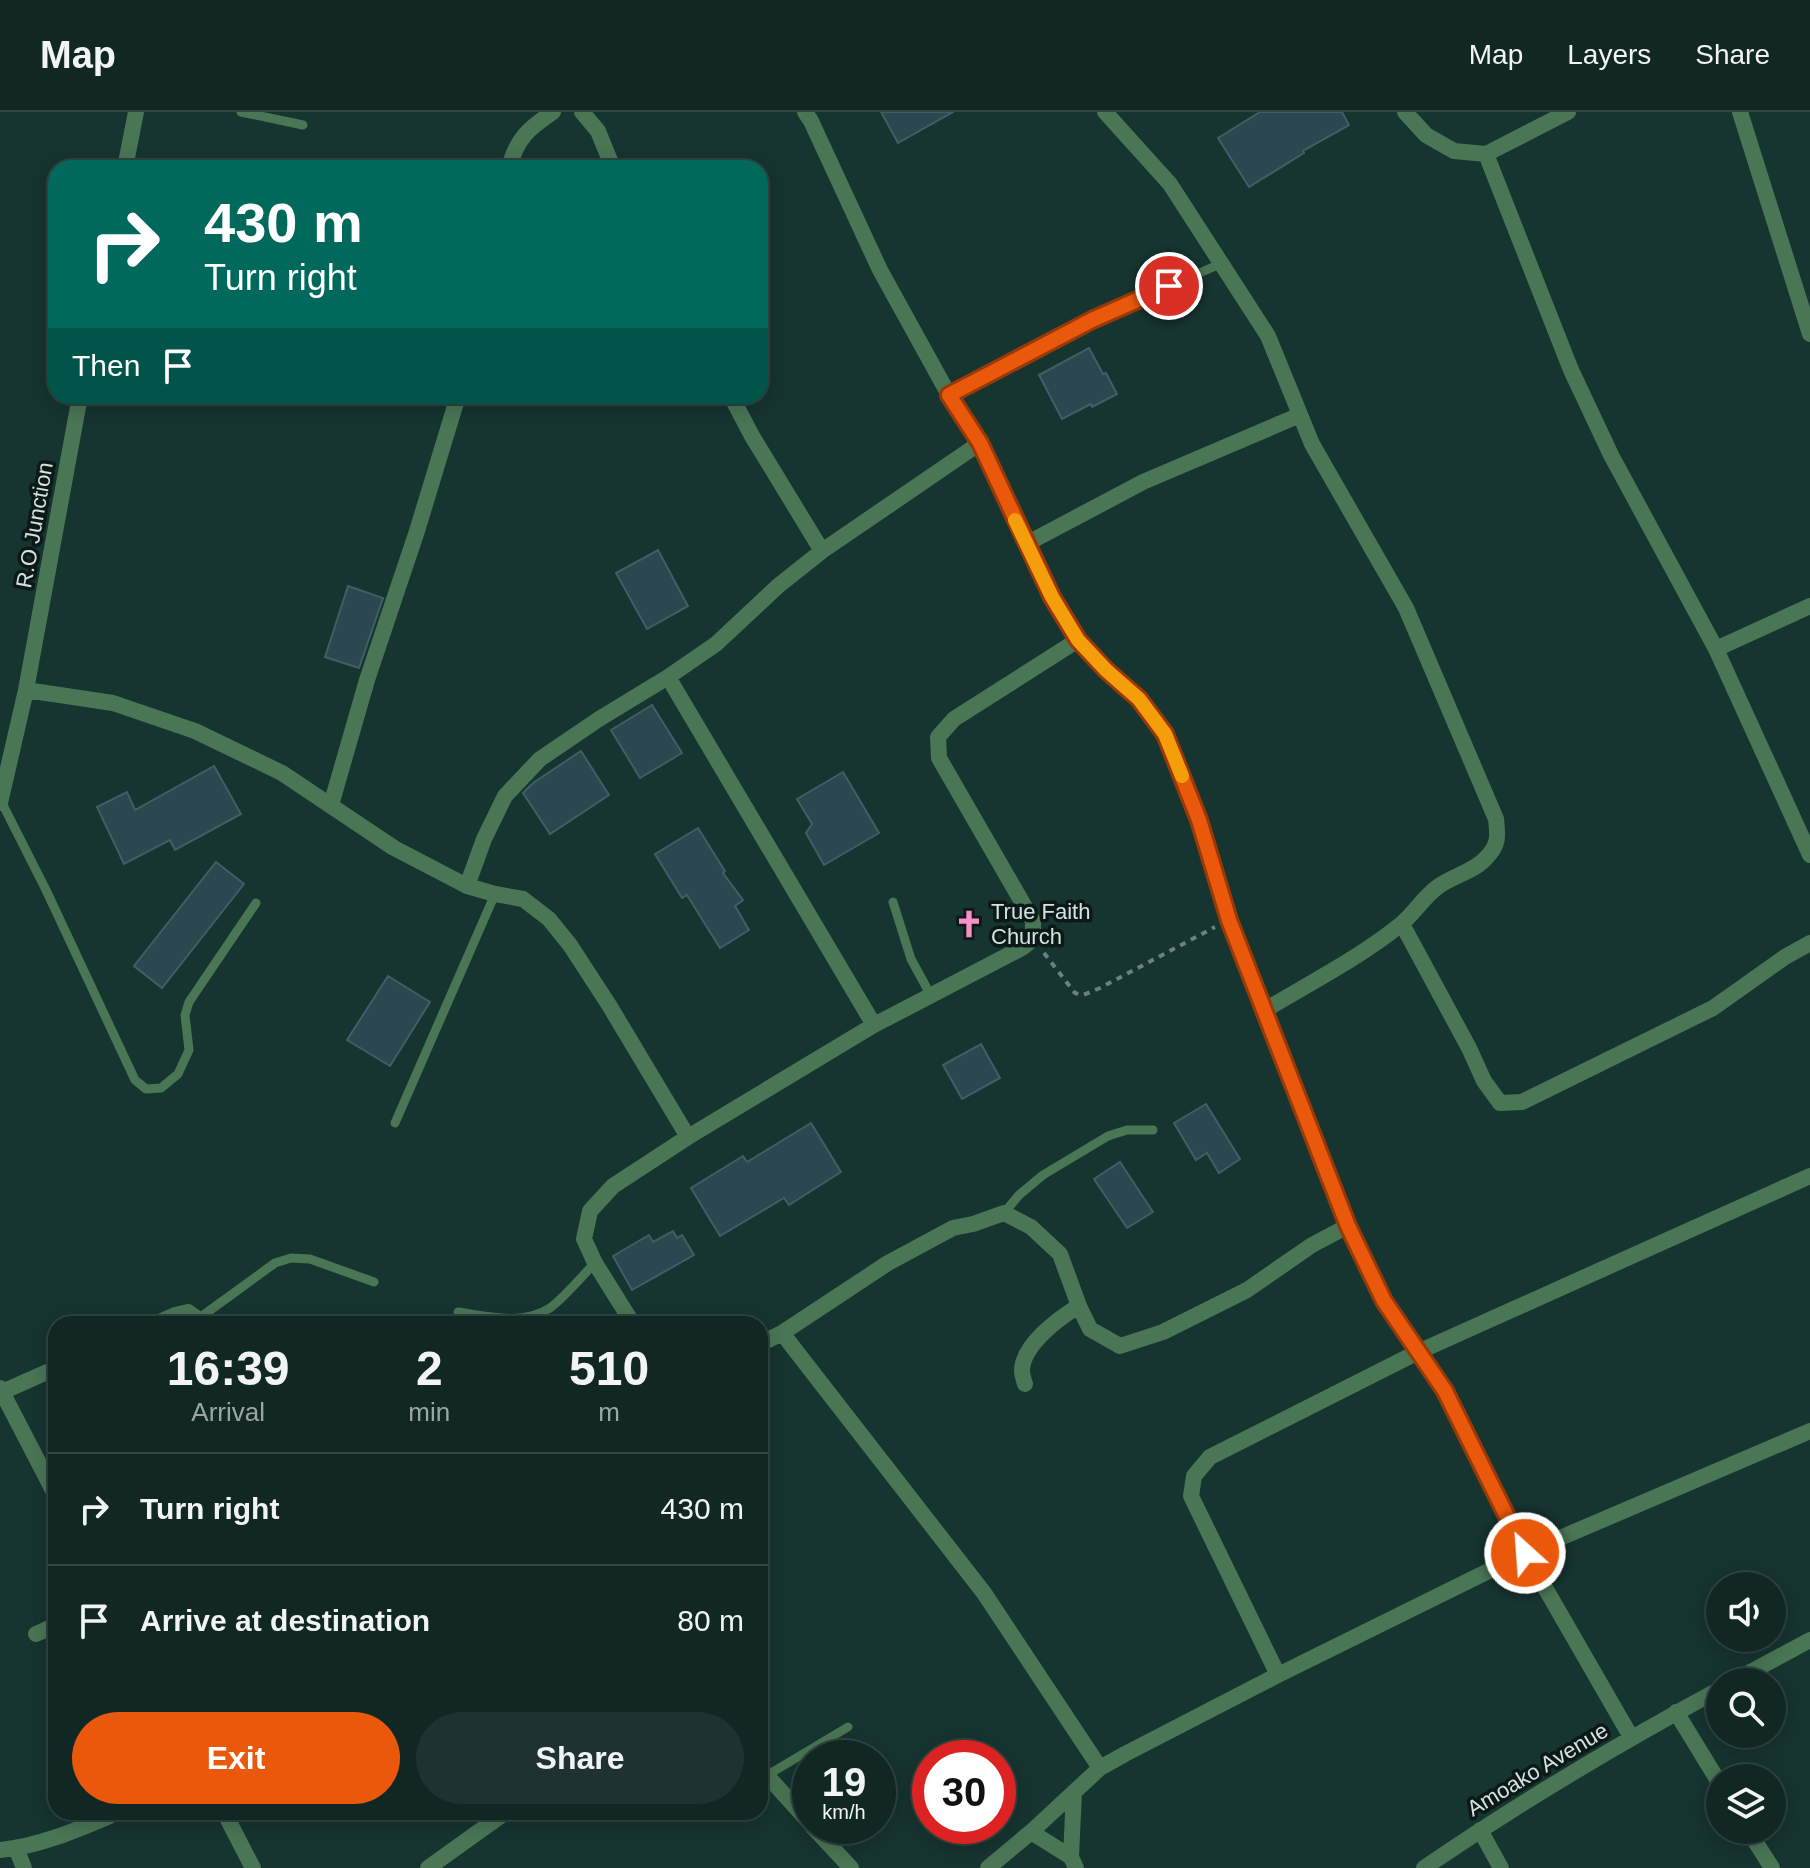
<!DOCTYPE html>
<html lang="en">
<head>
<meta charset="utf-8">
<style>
  body { margin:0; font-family:Arial,sans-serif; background:#1e3331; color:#f1f3f6; height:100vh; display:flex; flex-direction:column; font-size:30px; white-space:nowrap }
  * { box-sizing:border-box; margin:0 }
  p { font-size:26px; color:#9ca5a6 }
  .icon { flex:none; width:44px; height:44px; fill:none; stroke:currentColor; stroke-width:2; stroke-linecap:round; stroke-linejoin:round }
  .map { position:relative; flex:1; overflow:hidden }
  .panel { position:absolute; left:48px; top:1204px; width:720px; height:504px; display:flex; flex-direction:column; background:#102724; border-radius:24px; box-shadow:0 4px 20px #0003,0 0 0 2px #304441 }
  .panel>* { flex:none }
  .banner { position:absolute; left:48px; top:48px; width:720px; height:244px; border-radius:24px; box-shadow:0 4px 20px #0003,0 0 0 2px #304441; background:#00695c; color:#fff; overflow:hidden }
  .controls { position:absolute; left:1706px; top:1460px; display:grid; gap:16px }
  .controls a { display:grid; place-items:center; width:80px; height:80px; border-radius:50%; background:#102724; box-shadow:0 4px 20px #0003,0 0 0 2px #304441; font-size:40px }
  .speed { position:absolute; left:792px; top:1628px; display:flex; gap:16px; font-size:40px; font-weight:700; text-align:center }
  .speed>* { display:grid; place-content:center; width:104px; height:104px; border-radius:50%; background:#102724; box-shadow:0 4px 20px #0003,0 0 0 2px #304441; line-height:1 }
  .speed small { font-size:20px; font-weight:400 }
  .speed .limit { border:12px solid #d22; background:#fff; color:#111 }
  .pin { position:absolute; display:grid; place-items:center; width:68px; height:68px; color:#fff; margin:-34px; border:4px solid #fff; border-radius:50%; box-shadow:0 2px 8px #0007 }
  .me { position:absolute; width:88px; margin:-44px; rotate:334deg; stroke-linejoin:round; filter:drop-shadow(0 0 6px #0008) }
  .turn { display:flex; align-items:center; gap:28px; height:168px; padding:0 24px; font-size:36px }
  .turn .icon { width:104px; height:104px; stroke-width:2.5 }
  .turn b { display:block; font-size:56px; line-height:68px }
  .then { display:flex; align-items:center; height:76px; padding:0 24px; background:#0003; gap:16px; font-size:30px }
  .eta { display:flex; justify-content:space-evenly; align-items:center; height:136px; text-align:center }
  .eta b { font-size:48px; font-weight:600; line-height:56px }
  .cta { display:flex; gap:16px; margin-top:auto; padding:16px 24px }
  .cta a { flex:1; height:92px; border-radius:48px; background:#ea580c; color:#fff; font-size:32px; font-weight:600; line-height:92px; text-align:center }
  .cta a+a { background:#1e3331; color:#f1f3f6 }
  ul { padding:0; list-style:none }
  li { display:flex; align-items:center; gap:24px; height:112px; padding:0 24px; border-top:2px solid #304441 }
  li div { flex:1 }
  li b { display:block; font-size:30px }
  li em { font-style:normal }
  header { display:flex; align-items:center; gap:48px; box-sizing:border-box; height:112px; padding:0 40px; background:#102724; border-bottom:2px solid #304441 }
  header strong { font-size:38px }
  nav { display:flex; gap:44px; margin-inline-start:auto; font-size:28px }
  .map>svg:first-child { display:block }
</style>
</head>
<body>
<header>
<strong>Map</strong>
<nav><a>Map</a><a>Layers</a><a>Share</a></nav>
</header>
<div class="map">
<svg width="1810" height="1756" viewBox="0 0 1810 1756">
  <rect width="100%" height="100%" fill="#163430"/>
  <path fill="#2b4850" stroke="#415e66" stroke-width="2" d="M881,0h72l-55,31z
    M1260,0h82l7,13 -46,26 1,2 -55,34 -31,-49z
    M1089,236l14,26 3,-1 11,21 -25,13 -1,-3 -29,15 -23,-44z
    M658,438l30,56 -41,23 -31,-56z
    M348,474l35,12 -24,70 -34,-11z
    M652,593l30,48 -42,25 -29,-48z
    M581,639l28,44 -59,39 -27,-41 10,-10z
    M214,654l27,48 -66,36 -5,-10 -46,24 -27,-57 30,-15 8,18z
    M843,660l36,61 -55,32 -18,-32 6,-9 -15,-25z
    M698,716l27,43 -2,2 20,27 -8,6 14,24 -29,18 -33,-53 -5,3 -27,-44z
    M216,750l28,22 -82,104 -28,-22z
    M388,864l42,26 -40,64 -43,-26z
    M981,932l19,34 -38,21 -19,-34z
    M1206,992l34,55 -21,14 -12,-20 -11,7 -22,-37z
    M811,1011l30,49 -52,33 -5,-7 -64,38 -29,-48 52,-32 4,6z
    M1120,1050l33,50 -26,16 -33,-49z
    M673,1119l4,7 5,-3 12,20 -62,35 -19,-34 36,-21 4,7z"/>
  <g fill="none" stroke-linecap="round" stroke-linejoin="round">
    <path stroke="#6a827f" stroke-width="4" stroke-dasharray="6 6" stroke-linecap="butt" d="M1044,841l31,40 8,2 17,-7 115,-61"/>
    <path stroke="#497655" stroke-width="9" d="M241,0l62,13
      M949,283l143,-75 128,-56
      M1,689l45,89 89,190 11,9 15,-1 17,-14 11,-24 -4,-35 4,-13 67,-99
      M893,790l18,57 19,35
      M395,1011l100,-229
      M1004,1101l15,-18 24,-20 65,-39 19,-6h26
      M458,1200c29,4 65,14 92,-4 13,-9 33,-33 45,-45
      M198,1207l77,-56 16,-5 19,1 64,23
      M766,1664l82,-49"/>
    <path stroke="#497655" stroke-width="16" d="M582,0l16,19 15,37
      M805,0l6,9 69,149 69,125 31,48 72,154 26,43 28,30 33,29 26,35 34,86 30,100 119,306 36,75 34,51 -208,105 -16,19 -3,20 87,179
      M1105,0l65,72 98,152 44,108 94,164 90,211c2,17 3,26 -10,39 -11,13 -33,18 -47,28 -15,10 -25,28 -39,39 -41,33 -90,58 -135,85
      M1405,0l21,23 28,16 32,3 82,-42
      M1740,0l70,222
      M1486,42l85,216 40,85 105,194 94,206
      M125,56l11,-56
      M509,56c8,-30 19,-39 44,-56
      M731,284l21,40 70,115
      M1026,432l117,-62 157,-67
      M1716,537l94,-43
      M668,565l206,348
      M26,578l87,13 82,28 87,42 112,75 73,38 28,8 28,5 26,20 21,26 39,60 79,132
      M0,691l26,-113 54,-294
      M331,693l36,-125 50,-149 41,-135
      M467,774l17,-47 21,-43 35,-37 59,-40 69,-42 48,-33 62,-58 44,-35 158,-108
      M1402,812l67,124 15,33 16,22 22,-1 191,-94 72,-51 25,-14
      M155,1212l20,-9 13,-3 10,7 3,5
      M633,1212l-38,-61 -11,-24 6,-28 23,-25 75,-49 186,-112 148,-77 11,-9v-18l-94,-163 -1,-21 16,-18 124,-79
      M782,1221l202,260 116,175
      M760,1232l22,-11 106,-70 65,-35 20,-4 31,-11 27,14 29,27 19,52 11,23 30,17 43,-14 84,-42 65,-45 36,-19
      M1025,1272c-1,-4 -3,-8 -3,-13 0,-26 37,-53 57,-65
      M0,1276l56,108
      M0,1281l56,-25
      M36,1522l20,-9
      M1732,1570l78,-42
      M1676,1600l44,72
      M1631,1625l-106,-184 -80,-162 -27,-39 392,-176
      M760,1656l50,55
      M224,1700l29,56
      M812,1714l39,42
      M1480,1718l21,38
      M1748,1718l24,38
      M1031,1720l40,25 5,11
      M16,1736l8,20
      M0,1738c42,-4 81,-22 119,-38
      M1071,1745l3,-65
      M428,1756l78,-56
      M988,1756l43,-36 69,-64 25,-14 153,-79 247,-122 285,-122
      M1424,1756c95,-65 194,-124 296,-179"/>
  </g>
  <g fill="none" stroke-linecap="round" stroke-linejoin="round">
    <defs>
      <path id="route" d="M1169,174l-77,34 -143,75 31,48 72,154 26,43 28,30 33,29 26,35 34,86 30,100 119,306 36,75 61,90 80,162"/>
    </defs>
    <use href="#route" stroke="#983908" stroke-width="20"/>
    <use href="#route" stroke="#ea580c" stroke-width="14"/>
    <path stroke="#f59e0b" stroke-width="14" d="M1015,408l37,77 26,43 28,30 33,29 26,35 17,42"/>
  </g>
  <defs>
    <symbol id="church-bare" viewBox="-9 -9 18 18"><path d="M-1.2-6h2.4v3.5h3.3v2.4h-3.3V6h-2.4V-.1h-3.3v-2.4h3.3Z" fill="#fa8fc8" stroke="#0d1917" stroke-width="2.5" paint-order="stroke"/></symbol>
  </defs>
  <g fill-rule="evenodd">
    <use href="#church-bare" x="949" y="792" width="40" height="40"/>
  </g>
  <g text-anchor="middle" stroke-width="7" stroke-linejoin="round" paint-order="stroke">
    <g font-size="22" fill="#d2e3e0" stroke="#0d1917">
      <text transform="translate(34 413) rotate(-80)" y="8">R.O Junction</text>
      <text transform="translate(1537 1657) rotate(-31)" y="8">Amoako Avenue</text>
    </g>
    <g font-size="22" fill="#d2e3e0" stroke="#0d1917" text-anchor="start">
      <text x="991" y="807">True Faith<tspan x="991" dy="25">Church</tspan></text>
    </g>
  </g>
</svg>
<div class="controls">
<a><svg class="icon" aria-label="sound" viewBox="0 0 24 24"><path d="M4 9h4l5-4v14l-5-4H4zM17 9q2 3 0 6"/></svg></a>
<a><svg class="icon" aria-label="search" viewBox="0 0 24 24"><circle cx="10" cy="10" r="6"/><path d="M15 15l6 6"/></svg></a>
<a><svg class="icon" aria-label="layers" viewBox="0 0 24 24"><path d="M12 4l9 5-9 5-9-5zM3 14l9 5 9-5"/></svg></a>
</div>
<div class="speed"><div>19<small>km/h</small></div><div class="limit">30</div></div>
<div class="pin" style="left:1169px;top:174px;background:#d93025"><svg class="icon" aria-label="arrive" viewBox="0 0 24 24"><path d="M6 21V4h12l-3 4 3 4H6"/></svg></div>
<svg class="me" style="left:1525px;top:1441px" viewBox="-20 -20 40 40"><circle r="17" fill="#ea580c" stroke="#fff" stroke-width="3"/><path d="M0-11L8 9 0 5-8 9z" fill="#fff"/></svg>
<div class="banner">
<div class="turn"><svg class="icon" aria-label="right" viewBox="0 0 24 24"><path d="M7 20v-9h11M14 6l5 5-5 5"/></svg><div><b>430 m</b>Turn right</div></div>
<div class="then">Then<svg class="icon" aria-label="arrive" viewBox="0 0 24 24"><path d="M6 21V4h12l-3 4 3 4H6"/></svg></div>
</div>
<section class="panel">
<div class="eta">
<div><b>16:39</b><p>Arrival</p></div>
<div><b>2</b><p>min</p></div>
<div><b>510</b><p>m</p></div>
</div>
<ul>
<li><svg class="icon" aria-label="right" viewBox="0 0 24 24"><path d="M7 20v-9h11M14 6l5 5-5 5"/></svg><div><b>Turn right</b></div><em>430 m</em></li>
<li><svg class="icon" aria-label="arrive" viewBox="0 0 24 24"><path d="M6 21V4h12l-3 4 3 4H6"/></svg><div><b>Arrive at destination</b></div><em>80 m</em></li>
</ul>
<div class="cta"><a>Exit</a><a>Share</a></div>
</section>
</div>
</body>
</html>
